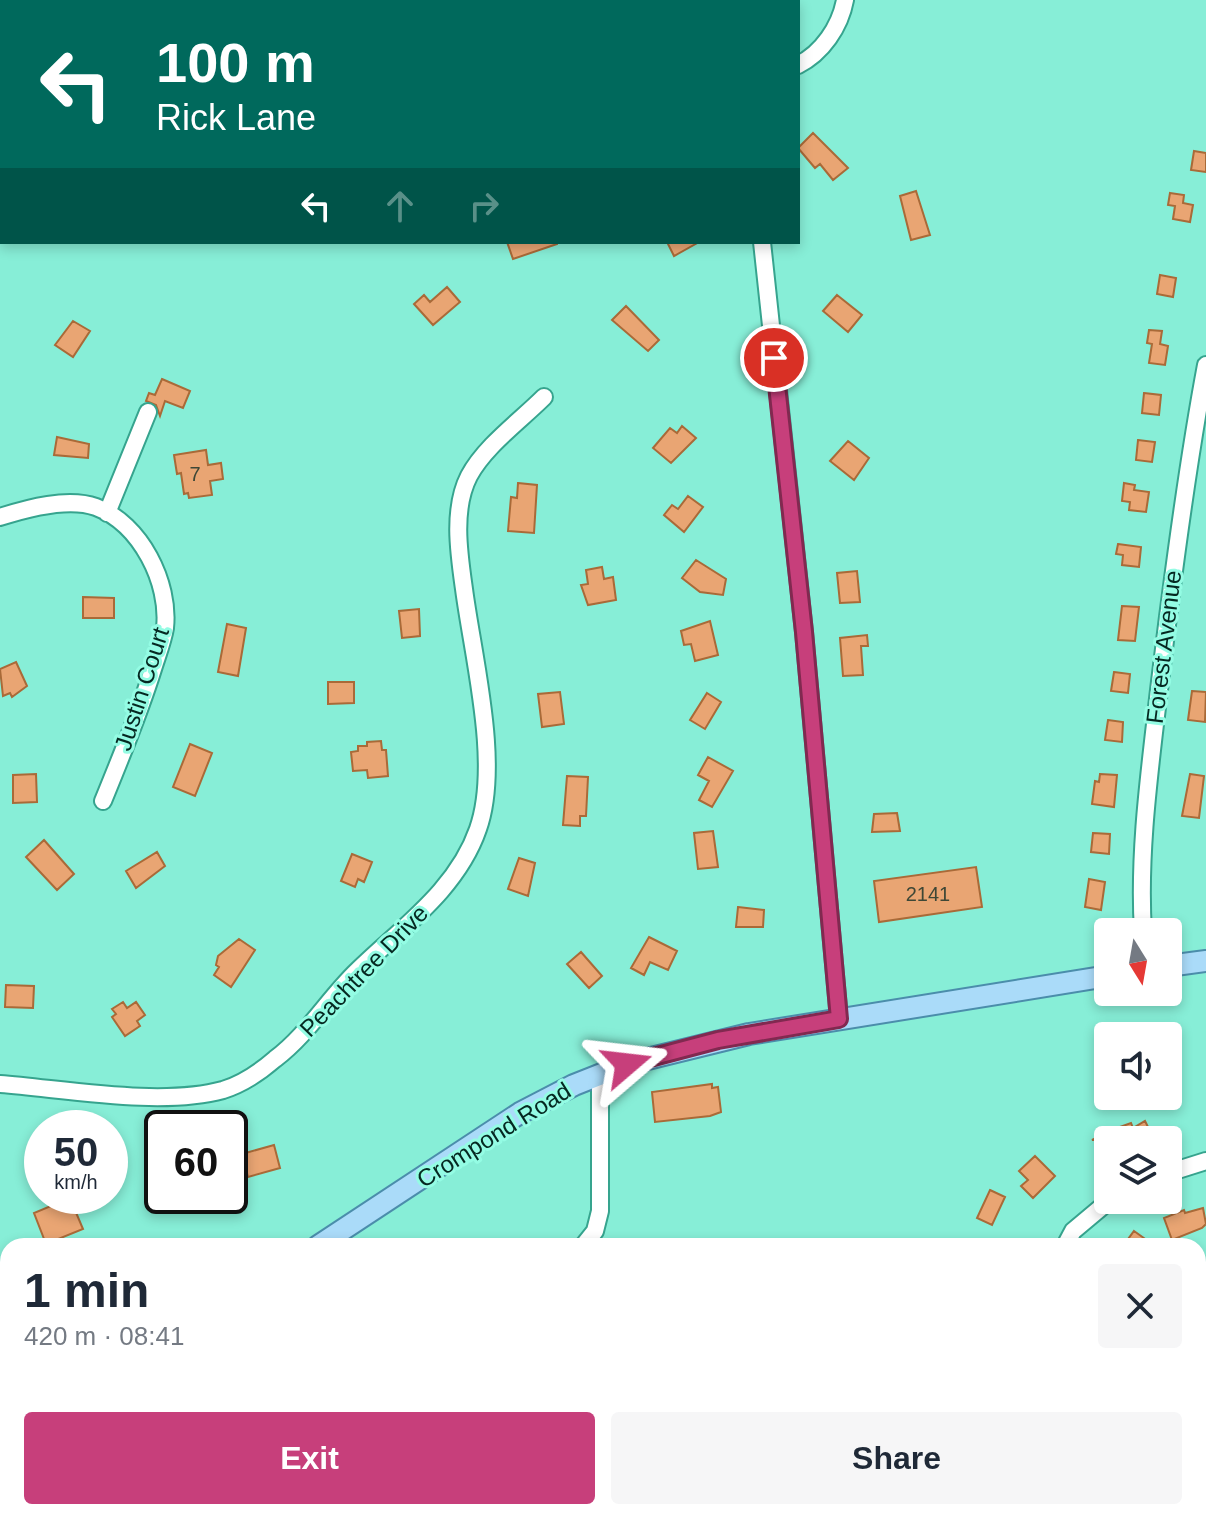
<!DOCTYPE html>
<html lang="en">
<head>
<meta charset="utf-8">
<style>
  body { margin:0; font-family:Helvetica,sans-serif; background:#f6f6f7; color:#1f2937; height:100vh; display:flex; flex-direction:column; font-size:30px; white-space:nowrap }
  * { box-sizing:border-box; margin:0 }
  p { font-size:26px; color:#747a83 }
  .icon { flex:none; width:44px; height:44px; fill:none; stroke:currentColor; stroke-width:2; stroke-linecap:round; stroke-linejoin:round }
  .map { position:relative; flex:1; overflow:hidden }
  .side { position:absolute; left:0px; top:1238px; width:1206px; height:282px; display:flex; flex-direction:column; background:#fff; border-radius:24px 24px 0 0; box-shadow:0 4px 12px #0003 }
  .side>* { flex:none }
  .hud { position:absolute; left:0px; top:0px; width:800px; height:244px; box-shadow:0 4px 12px #0003; background:#00695c; color:#fff; overflow:hidden }
  .needle { width:52px; rotate:169deg }
  .tools { position:absolute; left:1094px; top:918px; display:grid; gap:16px }
  .tools a { display:grid; place-items:center; width:88px; height:88px; border-radius:8px; background:#fff; box-shadow:0 4px 12px #0003; font-size:40px }
  .speed { position:absolute; left:24px; top:1110px; display:flex; gap:16px; font-size:40px; font-weight:700; text-align:center }
  .speed>* { display:grid; place-content:center; width:104px; height:104px; border-radius:50%; background:#fff; box-shadow:0 4px 12px #0003; line-height:1 }
  .speed small { font-size:20px; font-weight:400 }
  .speed .limit { border:4px solid #111; border-radius:12px; background:#fff; color:#111 }
  .pin { position:absolute; display:grid; place-items:center; width:68px; height:68px; color:#fff; margin:-34px; border:4px solid #fff; border-radius:50%; box-shadow:0 2px 8px #0007 }
  .me { position:absolute; width:88px; margin:-44px; rotate:73deg; stroke-linejoin:round; filter:drop-shadow(0 0 6px #0008) }
  .turn { display:flex; align-items:center; gap:28px; height:168px; padding:0 24px; font-size:36px }
  .turn .icon { width:104px; height:104px; stroke-width:2.5 }
  .turn b { display:block; font-size:56px; line-height:68px }
  .lanes { display:flex; align-items:center; height:76px; padding:0 24px; background:#0003; justify-content:center; gap:40px; direction:ltr }
  .lanes .off { opacity:.35 }
  .round { display:grid; place-items:center; flex:none; width:84px; height:84px; border-radius:8px; background:#f6f6f7 }
  .summary { display:flex; align-items:center; justify-content:space-between; height:136px; padding:0 24px }
  h1 { font-size:48px; font-weight:700; line-height:60px }
  .cta { display:flex; gap:16px; margin-top:auto; padding:16px 24px }
  .cta a { flex:1; height:92px; border-radius:8px; background:#c73f7b; color:#fff; font-size:32px; font-weight:700; line-height:92px; text-align:center }
  .cta a+a { background:#f6f6f7; color:#1f2937 }
  .map>svg:first-child { display:block }
</style>
</head>
<body>
<div class="map">
<svg width="1206" height="1519" viewBox="0 0 1206 1519">
  <rect width="100%" height="100%" fill="#87eed7"/>
  <path fill="#e9a573" stroke="#a96a38" stroke-width="2" d="M813,133l35,35 -15,12 -13,-16 -5,4 -17,-20z
    M1194,151l12,2v19l-15,-2z
    M916,191l14,44 -19,5 -11,-44z
    M1170,193l14,2 -1,8 10,2 -3,17 -17,-3 2,-13 -7,-1z
    M507,242h50v2l-44,15z
    M667,242h32l-25,14z
    M1160,275l16,3 -3,19 -16,-3z
    M447,287l13,15 -27,23 -19,-21 10,-9 6,7z
    M837,295l25,20 -14,17 -25,-21z
    M626,306l33,34 -11,11 -36,-31z
    M73,321l17,10 -17,26 -18,-12z
    M1149,330l13,1 -2,13 8,2 -3,19 -16,-2 3,-19 -5,-1z
    M162,379l28,12 -7,17 -18,-7 -5,15 -4,-11 -10,-4 3,-8 6,2z
    M1144,393l17,2 -2,20 -17,-2z
    M682,426l14,12 -25,25 -18,-15 17,-20 7,5z
    M57,437l32,7 -1,14 -34,-3z
    M1138,440l17,2 -3,20 -16,-2z
    M848,441l21,17 -15,22 -24,-19z
    M206,450l2,15 13,-2 2,16 -13,2 2,14 -23,3 -1,-5 -4,1 -3,-21 -4,1 -3,-19z
    M518,483l19,2 -3,48 -26,-2 3,-34 6,1z
    M1124,483l11,2 -1,5 15,2 -3,20 -17,-2 1,-8 -8,-1z
    M688,496l15,11 -19,25 -20,-17 8,-10 6,4z
    M1118,544l23,3 -2,20 -17,-2 1,-10 -7,-1z
    M696,560l30,19 -3,16 -23,-3 -18,-14z
    M602,567l2,12 9,-2 3,23 -28,5 -7,-20 7,-1 -2,-14z
    M857,571l3,31 -20,1 -3,-30z
    M83,597l31,1v20h-31z
    M1122,606l17,1 -4,34 -17,-1z
    M419,609l1,27 -18,2 -3,-27z
    M710,621l8,34 -23,6 -4,-17 -7,1 -3,-14z
    M227,624l19,4 -8,48 -20,-4z
    M867,635l1,11h-7l2,29 -20,1 -3,-38z
    M16,662l11,24 -15,11 -2,-4 -7,3 -3,-27z
    M1114,672l16,2 -2,19 -17,-2z
    M328,682h26v21l-26,1z
    M1192,691l14,1 -1,30 -17,-2z
    M560,692l4,32 -22,3 -4,-33z
    M707,693l14,9 -16,27 -15,-9z
    M1108,720l15,2 -1,20 -17,-2z
    M381,741l1,9h4l2,26 -20,2 -1,-8 -14,1 -2,-19 7,-1v-5h9v-4z
    M190,744l22,9 -17,43 -22,-9z
    M708,757l25,14 -21,36 -13,-7 10,-19 -11,-6z
    M36,774l1,28 -24,1v-28z
    M1100,774l17,1 -3,32 -22,-3 3,-23 4,1z
    M1190,774l14,2 -5,42 -17,-2z
    M567,776l21,1 -2,39h-6v10l-17,-1z
    M897,813l3,18 -28,1 2,-18z
    M713,831l5,36 -20,2 -4,-36z
    M1093,833l17,1 -1,20 -18,-2z
    M44,840l30,34 -17,16 -31,-33z
    M157,852l8,14 -29,22 -10,-17z
    M352,854l20,8 -8,20 -6,-3 -3,8 -14,-6z
    M519,858l16,5 -7,33 -20,-7z
    M976,867l6,40 -103,15 -5,-41z
    M1089,879l16,3 -4,28 -16,-3z
    M738,907l26,3 -1,17h-27z
    M649,937l28,14 -9,19 -18,-8 -6,13 -13,-7z
    M239,939l16,11 -24,37 -17,-12 5,-8 -3,-2 2,-9z
    M581,952l21,24 -13,12 -22,-24z
    M6,985l28,1 -1,22 -28,-1z
    M123,1002l4,6 9,-6 9,13 -8,6 3,5 -15,10 -13,-19 4,-3 -4,-5z
    M712,1084v4l6,-1 3,25 -11,4 -55,6 -3,-30z
    M1145,1121l5,10 -19,9h-39l28,-13 11,-4 2,5z
    M274,1145l6,23 -32,9 -6,-23z
    M162,1151v15l-14,2 -1,-16z
    M1035,1156l20,20 -22,22 -12,-12 7,-6 -9,-9z
    M990,1190l15,7 -13,28 -15,-7z
    M47,1196h22l14,33 -37,15 -12,-31 17,-7z
    M1203,1208l3,16 -4,4 -30,12 -8,-22 20,-8 1,3z
    M1134,1231l21,15h-32z"/>
  <g fill="none" stroke-linecap="round" stroke-linejoin="round">
    <defs>
      <path id="minor" d="M146,0l1,2
        M723,0l1,2
        M395,2l2,-2
        M798,65c24,-12 42,-38 47,-65
        M762,242l42,390 35,387
        M107,513l41,-101
        M0,517c28,-9 68,-20 96,-10 45,17 74,76 69,121 -2,13 -8,28 -12,41 -14,45 -32,88 -50,132
        M1143,932c-5,-80 7,-163 16,-242 13,-109 27,-218 47,-325
        M0,1084c65,5 161,23 223,6 19,-6 37,-18 52,-31 33,-25 53,-60 82,-88 44,-43 100,-81 121,-142 23,-65 -5,-171 -14,-240 -5,-35 -12,-80 5,-113 16,-30 51,-55 75,-79
        M1168,1173l38,-12
        M583,1246l12,-15 5,-20v-137
        M1065,1246l8,-15 37,-31
        M518,1512l1,7"/>
      <path id="major" d="M1168,966l38,-5
        M318,1246l202,-133 54,-28 53,-21 122,-30 359,-58
        M0,1392l8,-2"/>
      <path id="highway" d="M0,1469l8,6
        M116,1512l191,7"/>
    </defs>
    <use href="#minor" stroke="#36a48e" stroke-width="20"/>
    <use href="#major" stroke="#4b8dab" stroke-width="24"/>
    <use href="#highway" stroke="#4b8dab" stroke-width="28"/>
    <use href="#minor" stroke="#fff" stroke-width="16"/>
    <use href="#major" stroke="#aadbf9" stroke-width="20"/>
    <use href="#highway" stroke="#71c3f5" stroke-width="24"/>
  </g>
  <g fill="none" stroke-linecap="round" stroke-linejoin="round">
    <defs>
      <path id="route" d="M627,1064l91,-24 121,-21 -35,-387 -30,-274"/>
    </defs>
    <use href="#route" stroke="#812950" stroke-width="20"/>
    <use href="#route" stroke="#c73f7b" stroke-width="14"/>
  </g>
  <g text-anchor="middle" stroke-width="6" stroke-linejoin="round" paint-order="stroke">
    <g font-size="20" fill="#3e4736">
      <text x="195" y="481">7</text>
      <text x="928" y="901">2141</text>
    </g>
    <g font-size="24" fill="#052821" stroke="#94fce4">
      <text transform="translate(1164 647) rotate(-83)" y="8">Forest Avenue</text>
      <text transform="translate(142 689) rotate(-72)" y="8">Justin Court</text>
      <text transform="translate(364 971) rotate(-46)" y="8">Peachtree Drive</text>
      <text transform="translate(494 1135) rotate(-32)" y="8">Crompond Road</text>
    </g>
  </g>
</svg>
<div class="tools">
<a><svg class="needle" viewBox="-14 -14 28 28"><path d="M0-13l5 13h-10z" fill="#e53935"/><path d="M0 13l5-13h-10z" fill="#747a83"/></svg></a>
<a><svg class="icon" aria-label="sound" viewBox="0 0 24 24"><path d="M4 9h4l5-4v14l-5-4H4zM17 9q2 3 0 6"/></svg></a>
<a><svg class="icon" aria-label="layers" viewBox="0 0 24 24"><path d="M12 4l9 5-9 5-9-5zM3 14l9 5 9-5"/></svg></a>
</div>
<div class="speed"><div>50<small>km/h</small></div><div class="limit">60</div></div>
<div class="pin" style="left:774px;top:358px;background:#d93025"><svg class="icon" aria-label="arrive" viewBox="0 0 24 24"><path d="M6 21V4h12l-3 4 3 4H6"/></svg></div>
<svg class="me" style="left:627px;top:1064px" viewBox="-20 -20 40 40"><path d="M0-17L14 15 0 8-14 15z" fill="#c73f7b" stroke="#fff" stroke-width="4"/></svg>
<div class="hud">
<div class="turn"><svg class="icon" aria-label="left" viewBox="0 0 24 24"><path d="M17 20v-9H6M10 6l-5 5 5 5"/></svg><div><b>100 m</b>Rick Lane</div></div>
<div class="lanes"><svg class="icon" aria-label="left" viewBox="0 0 24 24"><path d="M17 20v-9H6M10 6l-5 5 5 5"/></svg><svg class="icon off" aria-label="ahead" viewBox="0 0 24 24"><path d="M12 20V5M6 11l6-6 6 6"/></svg><svg class="icon off" aria-label="right" viewBox="0 0 24 24"><path d="M7 20v-9h11M14 6l5 5-5 5"/></svg></div>
</div>
<section class="side">
<div class="summary"><div><h1>1 min</h1><p>420 m · 08:41</p></div><a class="round"><svg class="icon" aria-label="close" viewBox="0 0 24 24"><path d="M6 6l12 12M18 6L6 18"/></svg></a></div>
<div class="cta"><a>Exit</a><a>Share</a></div>
</section>
</div>
</body>
</html>
